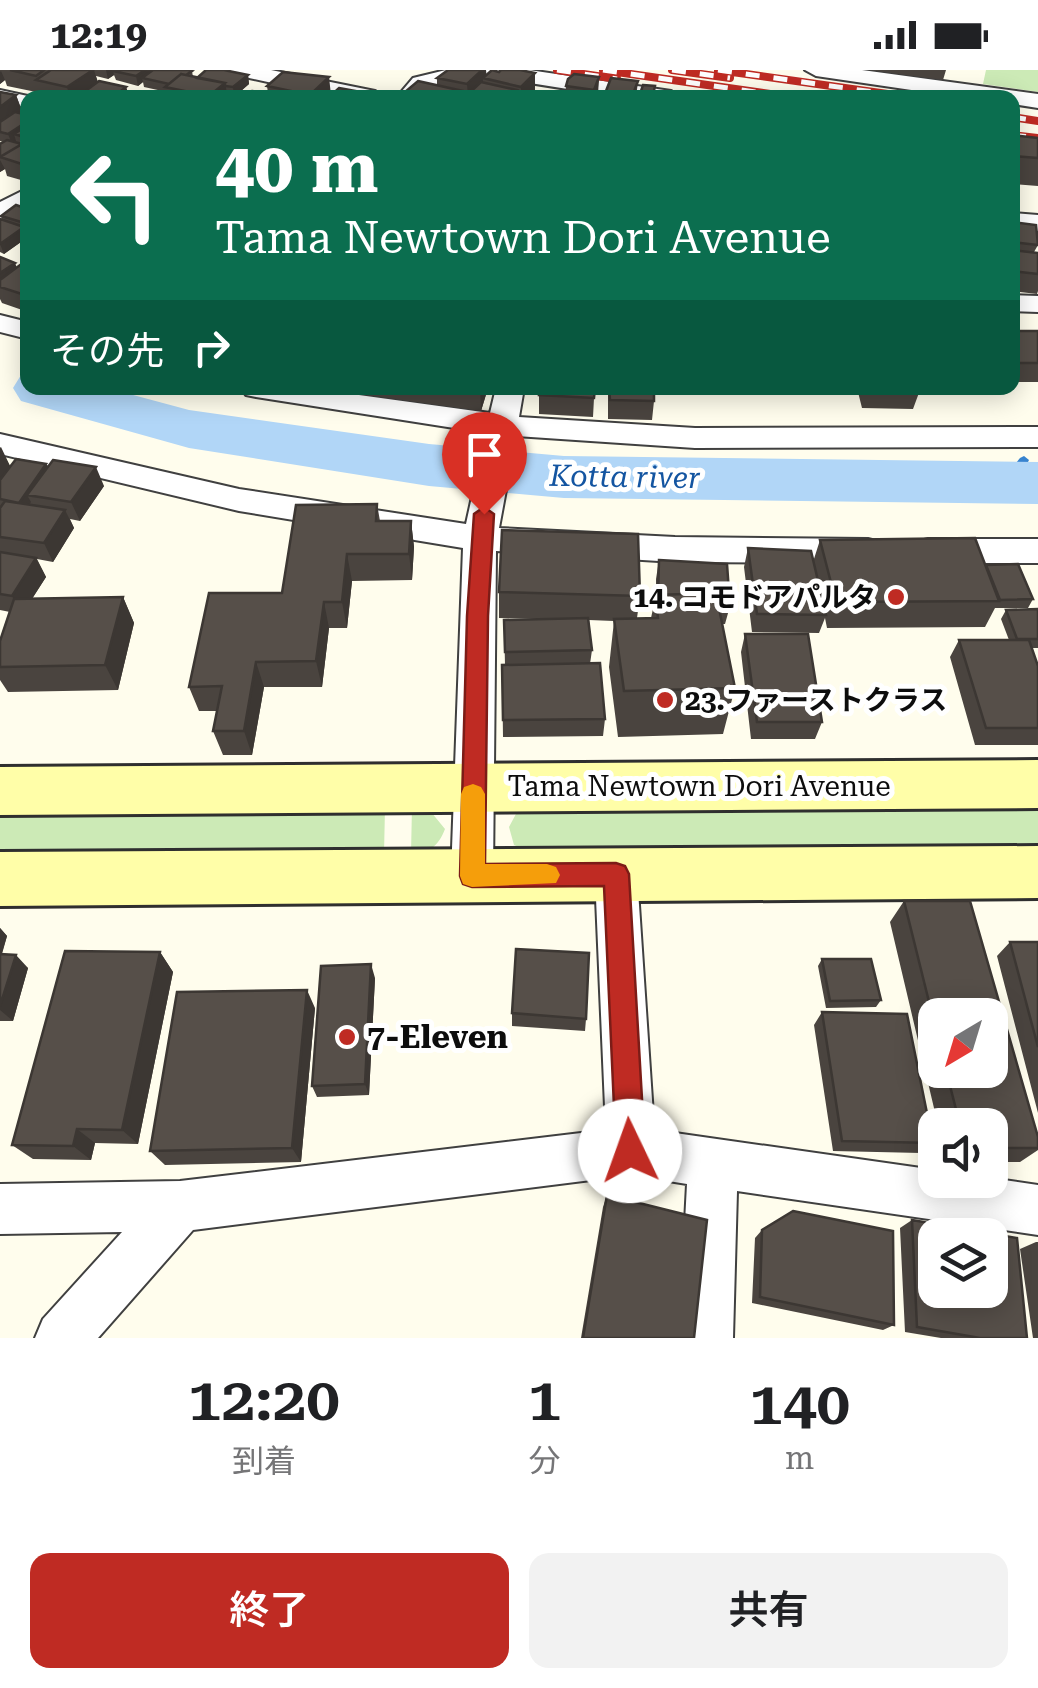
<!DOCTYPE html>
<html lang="ja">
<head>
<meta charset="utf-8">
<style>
  body { margin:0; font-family:"Roboto Serif","Noto Sans JP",serif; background:#f2f2f2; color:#202124; height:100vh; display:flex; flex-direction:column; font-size:38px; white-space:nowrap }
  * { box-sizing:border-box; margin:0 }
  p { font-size:32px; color:#757577 }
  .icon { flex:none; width:55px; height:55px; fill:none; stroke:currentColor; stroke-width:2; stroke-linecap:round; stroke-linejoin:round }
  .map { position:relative; height:1268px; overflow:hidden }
  .side { display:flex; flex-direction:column; background:#fff; flex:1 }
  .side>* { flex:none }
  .banner { position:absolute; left:20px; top:20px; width:1000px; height:305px; border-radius:20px; box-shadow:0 5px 25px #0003; background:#0b6e4f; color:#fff; overflow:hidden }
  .needle { width:65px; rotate:218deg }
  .fabs { position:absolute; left:918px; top:928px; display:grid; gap:20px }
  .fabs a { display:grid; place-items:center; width:90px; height:90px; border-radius:20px; background:#fff; box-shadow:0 5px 25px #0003; font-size:50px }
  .pin { position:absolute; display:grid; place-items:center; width:85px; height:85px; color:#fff; margin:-102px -42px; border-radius:50% 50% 50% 0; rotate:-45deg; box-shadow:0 0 10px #0007 }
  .pin .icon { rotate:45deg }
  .me { position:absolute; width:110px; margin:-55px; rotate:357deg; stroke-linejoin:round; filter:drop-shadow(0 0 8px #0008) }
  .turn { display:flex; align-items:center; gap:35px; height:210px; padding:0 30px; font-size:45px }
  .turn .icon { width:130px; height:130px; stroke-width:2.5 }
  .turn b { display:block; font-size:70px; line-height:85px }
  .then { display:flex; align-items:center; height:95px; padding:0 30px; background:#0003; gap:20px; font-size:38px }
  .eta { display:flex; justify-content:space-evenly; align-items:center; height:170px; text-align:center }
  .eta b { font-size:60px; font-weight:600; line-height:70px }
  .action { display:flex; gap:20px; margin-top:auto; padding:20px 30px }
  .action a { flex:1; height:115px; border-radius:20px; background:#bf2b23; color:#fff; font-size:40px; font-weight:600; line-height:115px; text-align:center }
  .action a+a { background:#f2f2f2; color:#202124 }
  .status { display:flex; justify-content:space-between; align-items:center; height:70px; padding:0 50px; background:#fff; direction:ltr }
  .status svg { height:28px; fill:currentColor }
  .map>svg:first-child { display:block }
</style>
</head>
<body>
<div class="status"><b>12:19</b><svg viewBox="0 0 49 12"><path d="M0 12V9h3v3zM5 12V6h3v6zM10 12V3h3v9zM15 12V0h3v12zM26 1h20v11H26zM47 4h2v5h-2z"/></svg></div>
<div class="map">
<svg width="1038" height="1268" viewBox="0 0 1038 1268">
  <rect width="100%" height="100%" fill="#fffded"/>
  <path fill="#cceab6" d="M986,0h52v22l-55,-8z
    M1038,733v46l-505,4 -19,-8 -5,-18 8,-15 20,-4z
    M412,736l15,1 18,22c-7,18 -16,24 -34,25z
    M385,738l-1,46 -384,3v-46z"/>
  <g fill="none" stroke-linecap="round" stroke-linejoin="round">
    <path fill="#3783cf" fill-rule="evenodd" d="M1024,386l5,4 -1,2 -18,24h-8v-6l18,-22z"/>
    <path fill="#b1d6f7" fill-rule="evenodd" d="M28,303v15h79l82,22 240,34 135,12 474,6v42l-474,-6 -135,-12 -240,-38 -168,-47 -8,-13 8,-13z"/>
    <defs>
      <path id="minor" d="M229,0h42l104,21 11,7h-45l-101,-22z
        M446,0h83l142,21 11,7h-58l-145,-23 -50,13 -9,10h-24l17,-20z
        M805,0h57l176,24v14l-26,-4v-6h-46l-150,-22z
        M0,20l37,8h-9v9l-28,-3z
        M28,118v18l-28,14v-18z
        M1012,143l26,2v16l-26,-3z
        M1012,225l26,1v16l-26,-1z
        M0,245l28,7v17l-28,-7z
        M241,318h67l182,25 6,-25h28l-5,29 176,11 343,-1v20l-343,1 -179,-12 -17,92 176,9 193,2 12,3 5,9 -5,9 -12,3 -193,-1 -179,-11 -3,325 -6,13 -15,6 -15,-6 -6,-13 12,-328 -224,-37 -239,-57v-20l239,55 227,35 20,-91 -230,-36 -10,-2z
        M928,469h110v24h-110l-12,-3 -5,-9 5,-9z
        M616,786l15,6 6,13 17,255 281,40v10l55,-2 48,7v50l-301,-44 -4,147h-54l8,-154 -56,-9 -438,55 -95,108h-63l8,-19 79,-87 -122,2v-50l180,-3 426,-51 -11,-255 6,-13z"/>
      <path id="secondary" d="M1038,690v48l-1038,7v-48z
        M1038,776v52l-1038,8v-54z"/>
    </defs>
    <use href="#minor" stroke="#404040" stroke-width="4"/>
    <use href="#secondary" stroke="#2f2f2f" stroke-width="6"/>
    <use href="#minor" fill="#fff" fill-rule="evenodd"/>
    <use href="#secondary" fill="#fffea8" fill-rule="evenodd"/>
    <defs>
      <path id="rail" d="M557,0l60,9
        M603,0l195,28
        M672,0l58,8
        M718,0l198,28
        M1012,47l26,4
        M1012,65l26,3"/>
    </defs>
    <use href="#rail" stroke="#bf2b23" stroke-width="8"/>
    <use href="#rail" stroke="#fff" stroke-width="5" stroke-dasharray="14" stroke-linecap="butt"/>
  </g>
  <path fill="#4a443f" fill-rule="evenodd" d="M0,0h188l4,1 1,6 4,1 51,-3 1,9 -15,13 -7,-2 1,3h-77l16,-4v-2l-23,-5 -1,-5 -5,4 -22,-6 -2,-5 -6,4 -12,-3 2,6 28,5 3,9 7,2h-94l-1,-5 -34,-7 -2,-6 -5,4z
    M486,0v5l13,-3 36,1v18l-6,7h-130l38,-13v-7z
    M869,0h77l-3,10z
    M599,7l-2,21h-32l1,-12z
    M638,11l-2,17h-31l1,-7z
    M267,16l64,9 36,-2v5h-123l24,-5z
    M655,16l-1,12h-15l1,-4z
    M0,22l16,3 7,19 5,1v67l-21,-6 -2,-7 -5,3v-30l1,1 2,-1 -3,-1z
    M1012,65l26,3v48l-26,-2z
    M28,136v27l-2,-1 2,5 -24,17 -4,-2v-33l2,1 -1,-4z
    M1012,152l26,23 -4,7 4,1v38l-1,3 -25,-3z
    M28,171v18l-4,-3 -4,-9z
    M0,187l17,10h11v45l-26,-9 -2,-4z
    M1012,261h26v51h-26z
    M323,318h165l-7,23 -157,-22z
    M608,318h46v13l-2,19 -44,-1z
    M857,318h62l1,2 -7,19 -51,-1z
    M539,325l55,3 -1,19 -54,-3z
    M0,377l10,19 36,-2 2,3 56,19 -24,35 -10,-2 4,9 -21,34 -16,-3 9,18 -14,22 91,-2 11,26 -16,67 -110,2 -8,-12v-39l10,-29 -10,-2z
    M377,434l3,17h31l3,26 -2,33 -60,1 -5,47h-18l-7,59h-58l-12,68h-29l-10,-24 4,-20h-18l-10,-24 93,-94z
    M820,470l165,26 48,33 -5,9h-33l-10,19 -158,1 -2,-10 -6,15 -67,-1 -8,-65 4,-19 65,14z
    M659,490l71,46 -5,18h-3l13,64 -12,46 -105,3 -9,-70 5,-46 -25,-1 3,30 -2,14 15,55 -2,17 -100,1 -1,-72h3l-1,-45 35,-1 -40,-1v-26l141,4 -3,22h14l5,-23v-16z
    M1038,539v39h-6l6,18v79h-63l-25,-88 9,-17h50l-8,-21 5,-9z
    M745,564l77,88 -7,17h-64l-10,-87z
    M904,831l134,236v13l-18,12h-30v-37h-52l-48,-203zM935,945l55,55h-55z
    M0,858l7,8 -5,18 26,14 -15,53h-13z
    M1010,872h28v171l-41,-157z
    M160,882l13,20 -35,172 -43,-1 -4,17 -58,-1 -21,-14z
    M822,889l59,41 -5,7 -50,1 -8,-42z
    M375,908l-6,117 -52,2 -5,-11z
    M315,938l-14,154 -136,3 -15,-14z
    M822,942l111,131 -12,10 -88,-2 -19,-126z
    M512,943l74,6 -1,12 -73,-5z
    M607,1125l87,143h-113l22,-131z
    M912,1150l115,118h-86l-36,-6 -5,-104z
    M762,1160l132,95 -11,5 -131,-27 3,-65z
    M1036,1172h2v96h-5l-13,-89z"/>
  <path fill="#3c3733" d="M93,0h1l5,17 -15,11h-14l-3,-11z
    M106,0h16l-9,1 1,4 -6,4z
    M145,0h14l-17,8 1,4 -5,4 -2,-10z
    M482,0h4l1,9 -4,-1v9l-15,9 -1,-12z
    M1,1l4,9 -5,4v-12z
    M535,3v18l-6,7h-8v-11z
    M248,5l1,9 -15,13 -1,-10z
    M329,7l2,18 -2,3h-19v-3z
    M599,7l-1,18 -1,3h-4l1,-8z
    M225,13l3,15h-19v-2z
    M126,17l3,9 -1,2h-16z
    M16,25l7,19 -23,16v-23z
    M28,51v12l-14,1 2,7 -4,3 -4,-10z
    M0,90l5,9 -5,3z
    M24,157l4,10 -24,17 -4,-10z
    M15,193l8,19 -23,5v-14z
    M480,318h8l-7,23z
    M1,377l9,19 -10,16v-34z
    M46,394l5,10 -24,21 4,7 -7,10 -5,-9z
    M96,397l8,19 -24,35 -9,-19z
    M65,440l9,18 -21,34 -9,-19z
    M411,451l3,26 -2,33 -3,-26z
    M347,484l5,27 -5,47 -5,-26z
    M36,488l10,19 -24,37 -10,-18z
    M123,527l11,26 -16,67 -13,-25z
    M324,532l5,26 -7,59 -6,-26z
    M256,592l8,25 -12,68 -8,-24z
    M0,858l7,8 -7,23z
    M160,882l13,20 -35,172 -16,-14z
    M16,885l12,13 -15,53 -13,-11v-4z
    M371,894l4,14 -6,117 -4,-11z
    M307,920l8,18 -14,154 -9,-14z
    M77,1059l18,14 -4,17 -18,-14z"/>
  <path fill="#564f49" stroke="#3c3733" stroke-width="2.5" fill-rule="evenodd" d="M10,0h34l-8,6z
    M51,0h42l-26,17 -31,-7z
    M115,0h30l-9,6 -23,-5z
    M153,0h35l4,1 -6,4 -5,-1 -12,10 -27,-6z
    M206,0h18l24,5 -15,12 -8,-1v-3l-28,-5z
    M448,0h34l-15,14 -30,-6z
    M492,0l7,2 2,-2h19l15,3 -14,14 -38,-9z
    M283,2l46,5 -19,18 -43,-9z
    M181,4l44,9 -16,13 -44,-9z
    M574,4l25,3 -5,13 -28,-4 2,-7z
    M611,8l27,3 -5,13 -27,-3z
    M99,11l27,6 -14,11h-36z
    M418,11l45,10 -7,7 -57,-1z
    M481,12l36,8 -7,8h-37l-6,-3z
    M643,15l12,1 -2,9 -13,-1z
    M339,18l28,5 -4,5h-35z
    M252,21l51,6 -59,1z
    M0,22l16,3 -16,12z
    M159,22l25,6h-33z
    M15,42l13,3v6l-20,13 -8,-2v-10z
    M28,55v13l-14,-4z
    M1012,65l26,3v20l-26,-2z
    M7,70l15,4 -22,13v-13z
    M24,73l4,1v22l-28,-9z
    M16,135l9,3 3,-2v18l-27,-8z
    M0,149l24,8 -24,17z
    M1012,152l24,3 2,20 -26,-3z
    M1012,180l26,3v21l-26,-3z
    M0,187l15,6 -15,10z
    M20,195l8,2v29l-28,-9v-7z
    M1012,261h26v32h-26z
    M540,318h55l-1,10 -55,-3z
    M609,318h45v13l-44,-1z
    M868,318h51l1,2 -52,-1z
    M16,389l30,5 -27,39 -19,-4v-19z
    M53,390l43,7 -25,35 -44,-7z
    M5,431l60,9 -21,33 -44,-6v-29z
    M377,434l-1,17h35l-2,33h-62l-5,48h-18l-8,59 -60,1 -12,69h-31l9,-45 -33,1 20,-94h73l14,-88z
    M502,460l136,4 2,62 -141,-4z
    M975,468l24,63 -163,1 -16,-62z
    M748,478l63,3 15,64 -69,-1z
    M0,482l36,6 -24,38 -12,-2z
    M659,490l68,4 3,42h-12l-2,-13 -58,2z
    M1018,494l15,35 -33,1 -14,-35z
    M716,523l19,95 -111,3 -10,-72 44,-1 -3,-23z
    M123,527l-18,68 -105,2v-26l14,-42z
    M1038,539v30h-21l-11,-29z
    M588,548l4,32 -87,2 -1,-32z
    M745,564h63l14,88h-65z
    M959,570h70l9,26v62h-52z
    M600,593l5,56 -102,1 -1,-55z
    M904,831h66l68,236v11h-48v-23h-30l-14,-55h44v-55h-55v11z
    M1010,872h28v105z
    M516,879l73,4 -3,66 -74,-6z
    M65,881l95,1 -38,178 -45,-1 -4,17 -61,-1z
    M0,884l16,1 -16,51z
    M822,889h49l10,41 -51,1z
    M371,894l-6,120 -53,2 9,-120z
    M307,920l-15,158 -142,3 27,-159z
    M822,942l85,2 26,129 -91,-2z
    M607,1125l100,25 -13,118h-111z
    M793,1141l100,20 1,94 -134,-28 2,-67z
    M912,1150l105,18 10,100h-47l-63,-11zM935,1165h55v55h-55z"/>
  <path fill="#bf2b23" stroke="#7c1c17" stroke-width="2.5" d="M484,437l10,7 -6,102 -3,248 131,-1 9,3 4,8 16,277 -4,11 -11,4 -10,-4 -4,-11 -12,-265 -132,1 -9,-3 -3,-8 7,-260 7,-102z"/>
  <path fill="#f59e0b" d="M473,714l8,3 4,7v70h62l9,3 4,8 -4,8 -84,4 -9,-3 -3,-8 1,-82 3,-7z"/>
  <g fill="#bf2b23" stroke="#fff" stroke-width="4">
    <circle cx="896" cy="527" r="10"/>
    <circle cx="665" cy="630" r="10"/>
    <circle cx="347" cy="967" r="10"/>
  </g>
  <g text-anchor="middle" stroke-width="10" stroke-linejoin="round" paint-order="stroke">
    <g font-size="28" font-weight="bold" fill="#0d0d0d" stroke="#fff" text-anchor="end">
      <text x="876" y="537">14. コモドアパルタ</text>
      <text x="685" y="640" text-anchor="start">23.ファーストクラス</text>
    </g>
    <g font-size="28" fill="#0d0d0d" stroke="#fff">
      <text x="699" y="726">Tama Newtown Dori Avenue</text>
    </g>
    <g font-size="30" font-style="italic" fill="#1455a1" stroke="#fff">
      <text transform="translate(625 407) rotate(1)" y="10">Kotta river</text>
    </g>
    <g font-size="32" font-weight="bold" fill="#0d0d0d" stroke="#fff" text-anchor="start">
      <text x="367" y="978">7-Eleven</text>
    </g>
  </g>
</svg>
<div class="fabs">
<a><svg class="needle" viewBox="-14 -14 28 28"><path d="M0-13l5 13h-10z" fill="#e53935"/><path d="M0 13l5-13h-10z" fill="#757577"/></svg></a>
<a><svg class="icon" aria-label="sound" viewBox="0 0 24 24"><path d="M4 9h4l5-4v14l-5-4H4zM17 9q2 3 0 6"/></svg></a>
<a><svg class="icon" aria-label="layers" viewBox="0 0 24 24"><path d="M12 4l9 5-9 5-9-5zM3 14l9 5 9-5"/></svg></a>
</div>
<div class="pin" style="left:484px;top:444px;background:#d93025"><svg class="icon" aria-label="arrive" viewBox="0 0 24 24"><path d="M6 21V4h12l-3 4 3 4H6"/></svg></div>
<svg class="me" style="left:630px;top:1081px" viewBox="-20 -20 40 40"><circle r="19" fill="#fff"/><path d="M0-13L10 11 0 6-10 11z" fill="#bf2b23"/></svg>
<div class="banner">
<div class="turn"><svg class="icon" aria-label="left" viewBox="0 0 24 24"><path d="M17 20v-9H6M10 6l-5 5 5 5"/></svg><div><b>40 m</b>Tama Newtown Dori Avenue</div></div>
<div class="then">その先<svg class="icon" aria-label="right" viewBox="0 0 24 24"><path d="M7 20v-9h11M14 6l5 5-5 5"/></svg></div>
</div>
</div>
<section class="side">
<div class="eta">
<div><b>12:20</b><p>到着</p></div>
<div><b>1</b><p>分</p></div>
<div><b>140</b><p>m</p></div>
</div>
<div class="action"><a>終了</a><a>共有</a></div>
</section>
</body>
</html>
